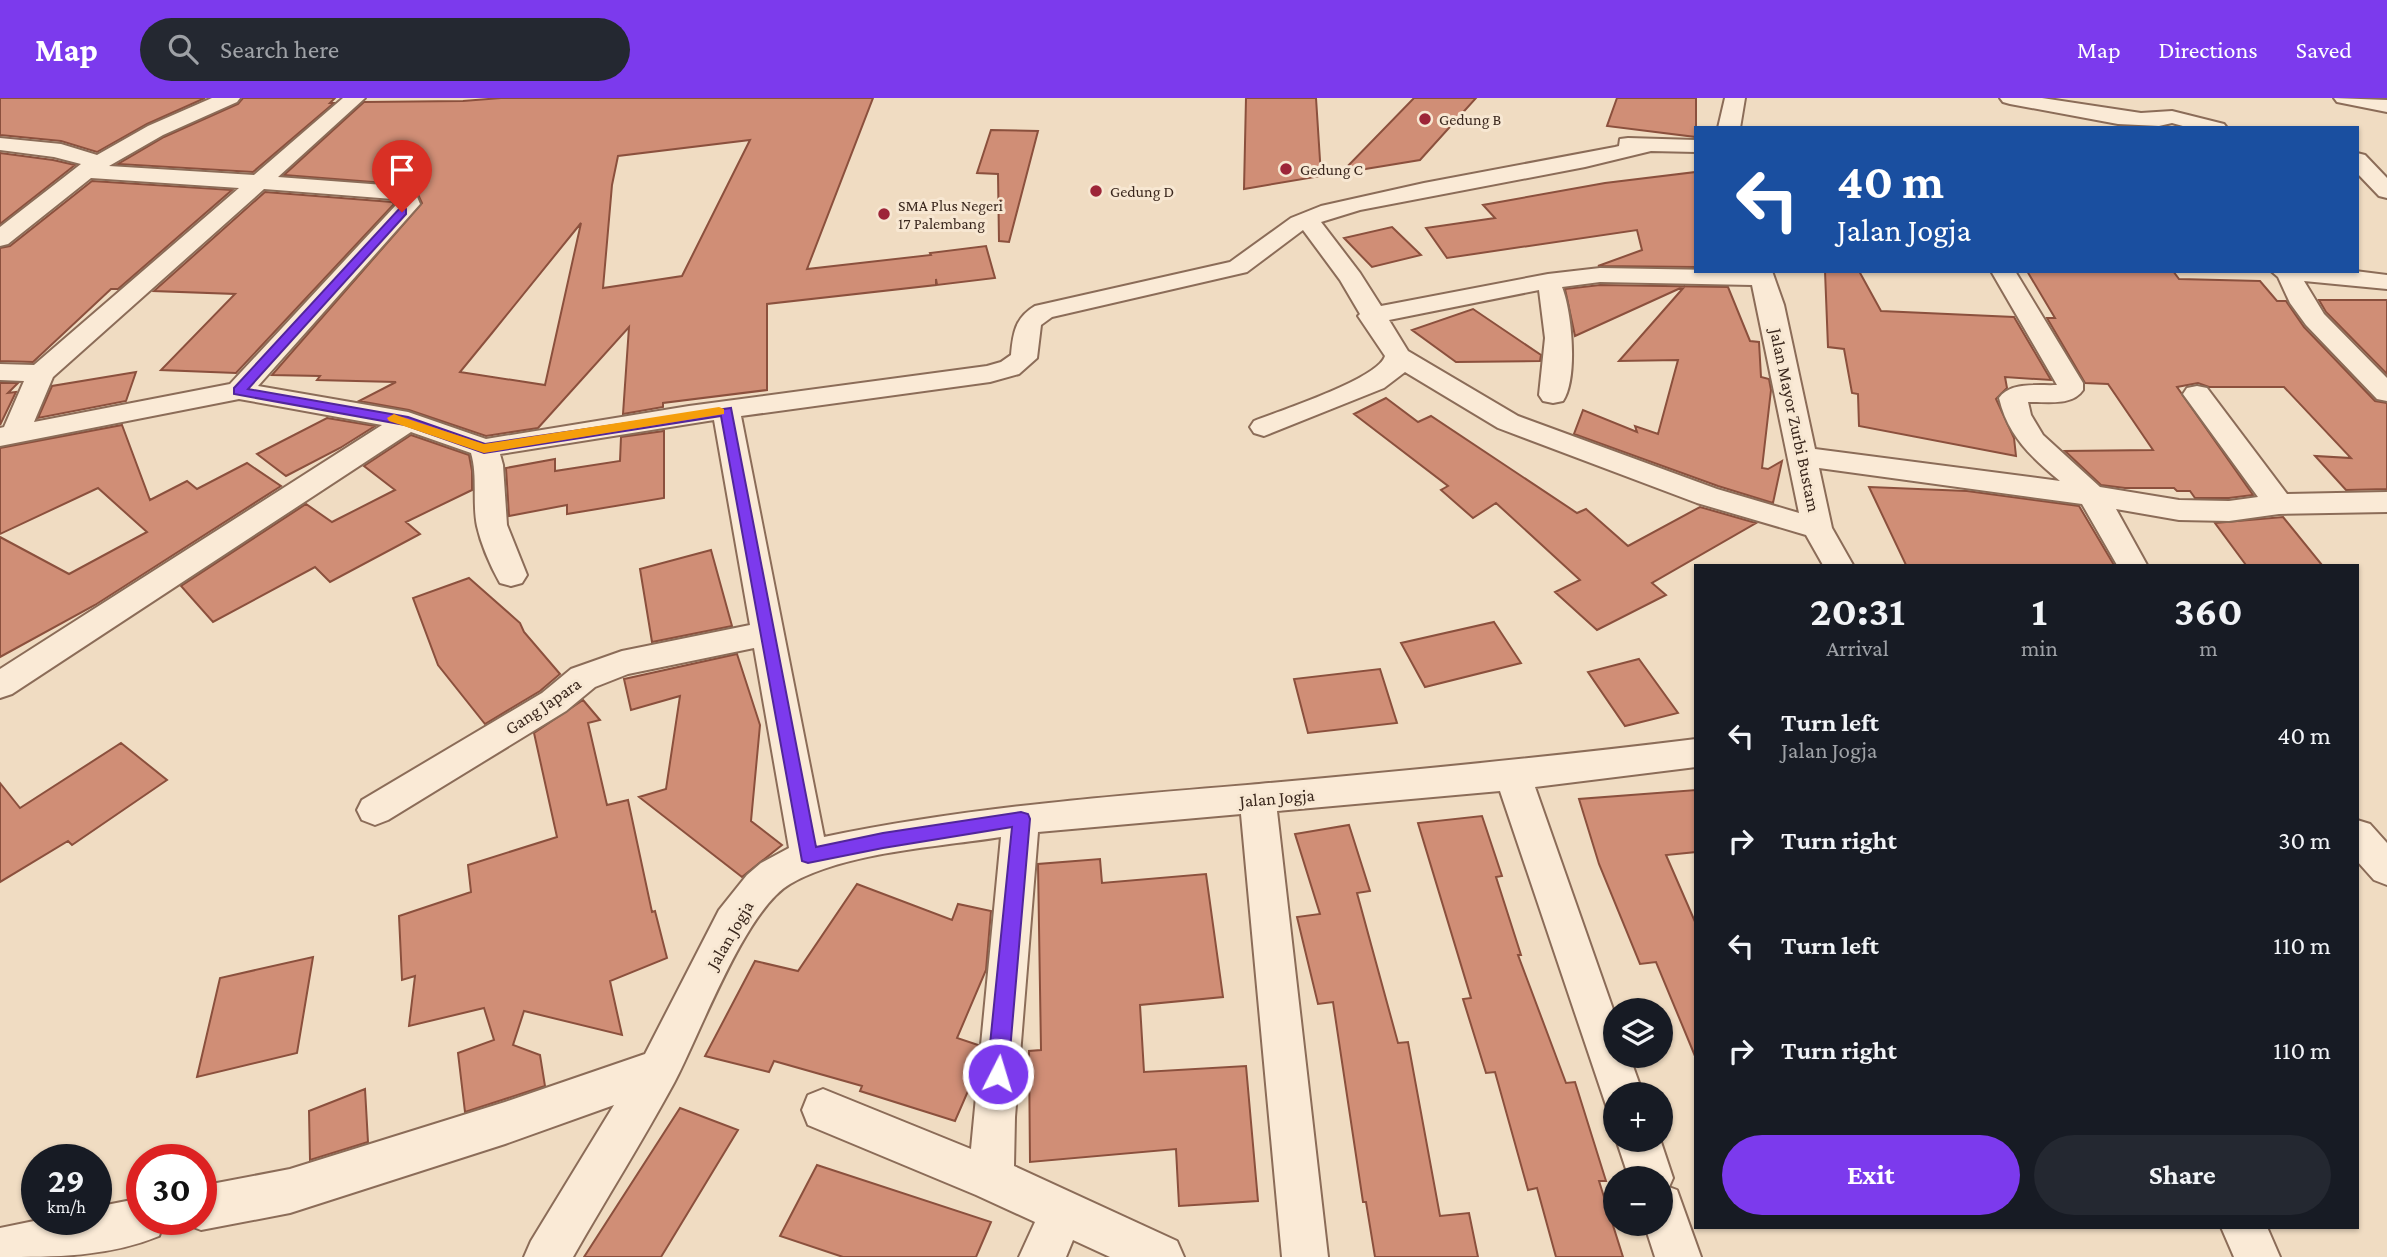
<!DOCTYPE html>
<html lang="en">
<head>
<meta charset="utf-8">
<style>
  body { margin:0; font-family:"Crimson Pro",serif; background:#242831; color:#f1f3f6; height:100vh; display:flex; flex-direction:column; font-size:26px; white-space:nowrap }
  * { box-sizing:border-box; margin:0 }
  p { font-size:23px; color:#9ea1a6 }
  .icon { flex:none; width:38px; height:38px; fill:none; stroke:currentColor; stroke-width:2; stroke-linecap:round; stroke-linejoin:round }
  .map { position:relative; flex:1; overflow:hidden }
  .side { position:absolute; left:1694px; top:466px; width:665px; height:665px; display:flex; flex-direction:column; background:#171b24; border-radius:0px; box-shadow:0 2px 5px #0004 }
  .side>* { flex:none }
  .banner { position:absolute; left:1694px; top:28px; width:665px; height:147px; border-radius:0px; box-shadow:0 2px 5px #0004; background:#1a4fa0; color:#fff; overflow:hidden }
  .tools { position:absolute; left:1603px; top:900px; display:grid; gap:14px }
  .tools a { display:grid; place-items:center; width:70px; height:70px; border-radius:50%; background:#171b24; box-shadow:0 2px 5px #0004; font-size:35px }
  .speed { position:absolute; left:21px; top:1046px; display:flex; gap:14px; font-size:35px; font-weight:700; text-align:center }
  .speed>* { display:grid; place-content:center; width:91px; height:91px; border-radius:50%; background:#171b24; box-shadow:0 2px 5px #0004; line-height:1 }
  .speed small { font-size:18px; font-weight:400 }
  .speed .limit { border:10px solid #d22; background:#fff; color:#111 }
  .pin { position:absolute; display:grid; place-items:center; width:60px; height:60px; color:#fff; margin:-72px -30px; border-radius:50% 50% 50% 0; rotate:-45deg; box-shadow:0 0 7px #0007 }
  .pin .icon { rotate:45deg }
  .me { position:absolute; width:77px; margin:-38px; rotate:5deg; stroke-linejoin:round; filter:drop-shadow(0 0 5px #0008) }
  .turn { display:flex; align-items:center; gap:24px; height:147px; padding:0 28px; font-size:32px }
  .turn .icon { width:91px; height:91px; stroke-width:2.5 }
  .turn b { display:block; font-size:49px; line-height:60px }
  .eta { display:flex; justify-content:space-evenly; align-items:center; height:119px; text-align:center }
  .eta b { font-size:42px; font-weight:700; line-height:49px }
  .primary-button { display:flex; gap:14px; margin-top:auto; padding:14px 28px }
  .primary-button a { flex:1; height:80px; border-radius:42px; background:#7c3aed; color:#fff; font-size:28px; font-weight:700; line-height:80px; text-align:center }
  .primary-button a+a { background:#242831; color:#f1f3f6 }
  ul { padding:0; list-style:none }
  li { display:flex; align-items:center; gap:21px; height:105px; padding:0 28px }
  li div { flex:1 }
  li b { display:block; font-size:26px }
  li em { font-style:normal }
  header { display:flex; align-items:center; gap:42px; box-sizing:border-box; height:98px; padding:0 35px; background:#7c3aed; color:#fff }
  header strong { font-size:33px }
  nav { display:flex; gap:38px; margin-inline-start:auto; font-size:24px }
  .search { width:490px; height:63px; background:#242831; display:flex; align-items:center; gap:18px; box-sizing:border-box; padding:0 24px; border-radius:38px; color:#9ea1a6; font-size:26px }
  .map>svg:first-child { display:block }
</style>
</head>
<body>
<header>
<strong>Map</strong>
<div class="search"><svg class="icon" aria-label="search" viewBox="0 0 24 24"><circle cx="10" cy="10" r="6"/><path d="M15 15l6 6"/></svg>Search here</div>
<nav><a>Map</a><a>Directions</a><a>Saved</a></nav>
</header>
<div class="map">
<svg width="2387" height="1159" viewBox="0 0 2387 1159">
  <rect width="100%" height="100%" fill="#f0dcc2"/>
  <path fill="#d08e76" stroke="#8b503d" stroke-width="2" fill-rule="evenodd" d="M0,0h205l-58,26 -50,28 -36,-11 -61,-6z
    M243,0h92l-5,5h4l-81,69 -135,-8 46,-27 74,-33z
    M501,0h372l-66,171 124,-14 -1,-2 56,-7 9,32 -58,7 -1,-6v6l-169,19v86l-104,13v4l-40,7 6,-87 -91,101 -52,8 -77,-26 -50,-9 37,-19 -79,-2 3,-4 -48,-1 150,-172 -6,-13 -18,-6 -114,-9 80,-73 99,-1zM750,42l-68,136 -79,12 9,-103 6,-29zM581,125l-36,162 -85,-13 32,-39z
    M1246,0h70l5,78 -77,13z
    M1414,0h62l-56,62 -79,13z
    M1617,0h79v39l-89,-11z
    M991,32l47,1 -29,111 -10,-1 -1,-67 -21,-1z
    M0,55l53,7 22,5 -75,59z
    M1696,74v95l-98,-1 44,-16 -5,-20 -190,28 -21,-30 69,-10 -12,-13 122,-22z
    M92,83l140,9 -114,99h-7l-78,73 -33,-1v-113l10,-2z
    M265,94l127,10 2,2 -158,169 -75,-3 74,-76 -81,-3z
    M1392,129l29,28 -49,12 -28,-29z
    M1825,173h34l22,40 133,6 37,63 -46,-3 2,11 -11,11 18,39 2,18 -157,-30 -1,-32 -6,-1 -8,-44 -16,-2z
    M2027,173h146l6,8 81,2 17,20h9l18,26 71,74 12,2v86l-41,1 -31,-34 36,2 -67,-71h-75l-11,-4 -21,4 76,108 -24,3h-34l-5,-7h-13l-3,-3h-49l-24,-3 -36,-34 88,-1 -45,-66 -23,-1 -38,-65h8z
    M1600,187l128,2 22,54 9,1 2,35 8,2 2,11 -9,78 6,1 14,-8 -9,42 -55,-17 -144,-52 9,-24 54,22 -2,-6 23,8 20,-74 -59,1 66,-75 -110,50 -10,-47z
    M2319,202h68v74l-61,-62z
    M1473,211l68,46 -1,6 -84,1 -44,-32z
    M136,274l-10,29 -88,17 14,-32z
    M0,285h18l-10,10 8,-1 -16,33z
    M1386,300l32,24 13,-6 146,97 9,-4 42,37 72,-39 56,16 -104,60 14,12 -69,35 -42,-38 25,-12 -84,-77 -23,15 -32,-28 7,-4 -94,-72z
    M327,320l48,8 -35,22 -54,28 -29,-22z
    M122,327l28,75 37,-19 10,8 50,-26 34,23 -186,119 -95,52v-120l69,37 78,-42 -49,-44 -98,46v-86z
    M664,333v67l-97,16v-9l-58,11 -3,-48 49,-9v12l65,-10 1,-24z
    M411,337l58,20 3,16v19l-66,32 14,12 -90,48 -15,-15 -102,55 -32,-36 125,-82 26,18 63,-32 -31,-24z
    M1869,389l98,4 112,15 35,59h-208z
    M2283,419l39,48h-76l-31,-42z
    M711,452l21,76 -80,16 -12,-73z
    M469,480l51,45 4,9 36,42 -20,17 -55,33 -47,-59 -25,-67z
    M1494,524l27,41 -96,24 -24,-44z
    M737,556l23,71 -9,96 31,24 -40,32 -103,-80 27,-8 14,-93 -49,14 -7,-31z
    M1639,561l39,54 -53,13 -37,-54z
    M1380,571l17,54 -89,10 -14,-54z
    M583,602l17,20 -12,3 19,82 21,-5 24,112 3,-1 12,47 -57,23 12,54 -98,-24 -11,34 27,10 5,31 -80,26 -7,-59 36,-13 -10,-32 -75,18 6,-50 -13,4 -3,-64 72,-24 -3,-27 89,-28 -23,-104z
    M121,645l46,37 -95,65 -4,-4 -68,41v-99l20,25z
    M1696,692v62l-30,3 30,69 -1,132 -39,-94 -16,2 -41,-100 -20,-65z
    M1482,718l20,60 -6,1 25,78h-3l48,128 9,-1 31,99h-7l24,76h-67l-19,-69 -9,2 -33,-118 -9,1 -23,-74 8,-1 -53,-175z
    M1349,727l21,66 -13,2 41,150 10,-1 32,174 29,-3 9,44h-103l-9,-55h-3l-30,-200 -15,2 -21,-87 23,-3 -25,-80z
    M1100,761l2,24 104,-9 17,123 -83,8 4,67 102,-6 12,135 -79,5 -3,-57 -146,13 -1,-111 12,-1 -3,-186z
    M857,786l95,36 6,-16 33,7 -5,59 -29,68 21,7 -3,30 -20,46 -95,-30 2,-5 -88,-25 -5,11 -64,-16 50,-95 43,10z
    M313,859l-16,96 -100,24 23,-99z
    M365,991l3,53 -58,18 -1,-49z
    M680,1010l58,22 -77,127h-77z
    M817,1067l174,57 -15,35h-133l-63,-21z"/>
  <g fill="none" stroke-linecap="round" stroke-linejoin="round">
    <defs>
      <path id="street" d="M212,0h28l-3,4 -74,33 -54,31 145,9 89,-77h22l-87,79 119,9 18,6 5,12 -162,182 150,26 78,27 203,-33 298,-40 14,-4 10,-7c2,-22 4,-37 24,-49l195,-44 61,-44 30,-12 103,-23 191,-36 4,-1 1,-7 8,-1 68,2v12l-45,-1 -66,16 -225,43 -39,12 39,51 21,33 167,-32 52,-6 172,3 12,34 31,144 245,32c-29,-24 -52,-45 -61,-83 12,-17 40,-12 58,-13l-66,-114h24l68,112v7c-11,17 -38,11 -55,12l3,13 12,20 57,52 79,13 50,1 29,-4 -75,-103 4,-6 10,-2 10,2 80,106 100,-2v20l-108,2 -50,7 -50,-1 -63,-11 31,56h-30l-35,-61 -263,-36 13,60 21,37h-30l-17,-30 -109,-32 -199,-75 -93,-56 -21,16 -120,48 -10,-3 -4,-6 4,-6c25,-10 124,-42 131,-65l-27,-40 2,-2 -20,-34 -37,-50 -56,42 -195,45 -11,8 -4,33 -18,16 -29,8 -249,34 83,421c144,-30 289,-41 435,-53 146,-13 291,-27 437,-45v28l-161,20 80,228v40h14l14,39h-28v18l-8,-4 -107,-317 -223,20 51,446h-46l-41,-443 -203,18 -23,285 -1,49 163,75 7,16h-74l-37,-17 -7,17h-47l16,-35 -59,-27 -168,-70 -6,-15 6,-15 15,-6 148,60 30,-312c-63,10 -156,15 -211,47 -45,26 -90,150 -116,199 -32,59 -68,116 -101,174h-49l7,-16 83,-136 -109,39 -215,69 -89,17 -16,-6 -2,-4h18v-34l89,-17 215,-67 140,-48 74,-144 28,-35 14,-12 28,-15 -35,-200 -126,26 -33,13 -29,24 -178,109 -13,5 -13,-5 -5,-10 5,-10 180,-107 29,-24 51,-18 128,-26 -36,-205 -214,34 3,11 4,60 20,50 -5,8 -11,3 -11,-3c-9,-16 -19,-39 -23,-57 -5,-24 1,-49 -6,-73l-60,-21 -399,262 -12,4v-29l382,-244 -143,-26 -239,47v-18l4,-1 20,-46 -24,-1v-16l34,1 205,-177 -148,-10 -83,66 -8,2v-19l81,-63 -27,-7 -54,-7v-12l61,6 36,11 51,-29zM264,91l129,10 4,5 -167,180 -196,38 19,-45zM1600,184l152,3 47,228 -82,-24 -199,-73 -110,-65 -19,-31 150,-30 6,48 -6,57 4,6 10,2 10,-2c15,-23 9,-89 -1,-114z
        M1725,0h20l-5,30h-22z
        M2000,0h42l99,15 31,-2 52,13 3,4h-37l-18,-5 -13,3 -41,-2 -108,-20 -7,-2z
        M2334,0l53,2v12l-50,-10z
        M2357,55l8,2 22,23v20l-8,-2 -22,-23z
        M2271,173h84l32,4v14l-83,-8 20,33 63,64v23l-10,-2 -71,-74 -16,-22 -12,-26z
        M2357,722l13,4 17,19v42l-13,-5 -17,-19z
        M1616,1041h44l13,39 -4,9 8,3 24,67h-46l-11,-34h17v-45h-32z
        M142,1100v22h23l-6,16c-51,21 -104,21 -159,21v-29l39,-8h57v-13z
        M2221,1129h46l13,30h-46z"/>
    </defs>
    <use href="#street" stroke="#8b6c58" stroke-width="4"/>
    <use href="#street" fill="#faead6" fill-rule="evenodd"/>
  </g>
  <path fill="#7c3aed" stroke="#51269a" stroke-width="2" d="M402,110l4,1v5l-158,175 160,28 77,27 246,-36 85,439 67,-14 138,-21 7,2 2,5 -22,255 -3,7 -7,3 -8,-3 -3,-7 25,-247 -129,21 -75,15 -6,-2 -81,-445 -237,37 -79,-28 -171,-31v-6l165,-179z"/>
  <path fill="#f59e0b" d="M719,309l5,2v5l-240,39 -95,-32 -2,-3 7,-4 5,2 85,28z"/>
  <g fill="#9d2538" stroke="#f7e7d2" stroke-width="2.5">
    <circle cx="1425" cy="21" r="7"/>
    <circle cx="1286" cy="71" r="7"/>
    <circle cx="1096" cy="93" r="7"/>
    <circle cx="884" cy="116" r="7"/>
  </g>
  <g text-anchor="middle" stroke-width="6" stroke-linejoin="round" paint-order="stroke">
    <g font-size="16" fill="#3a271d" stroke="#f7e7d2" text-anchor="start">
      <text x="1439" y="27">Gedung B</text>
      <text x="1300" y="77">Gedung C</text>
      <text x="1110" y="99">Gedung D</text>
      <text x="898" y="113">SMA Plus Negeri<tspan x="898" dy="18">17 Palembang</tspan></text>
    </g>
    <g font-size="18" fill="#3a271d" stroke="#f7e7d2">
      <text transform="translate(1795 322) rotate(78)" y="6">Jalan Mayor Zurbi Bustam</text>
      <text transform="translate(543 608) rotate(-34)" y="6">Gang Japara</text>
      <text transform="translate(1277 700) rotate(-5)" y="6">Jalan Jogja</text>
      <text transform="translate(730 837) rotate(-60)" y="6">Jalan Jogja</text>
    </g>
  </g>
</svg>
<div class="tools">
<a><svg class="icon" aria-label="layers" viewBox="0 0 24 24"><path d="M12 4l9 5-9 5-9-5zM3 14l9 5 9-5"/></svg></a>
<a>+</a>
<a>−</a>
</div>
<div class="speed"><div>29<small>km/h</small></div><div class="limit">30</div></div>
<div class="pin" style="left:402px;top:114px;background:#d93025"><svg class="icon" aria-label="arrive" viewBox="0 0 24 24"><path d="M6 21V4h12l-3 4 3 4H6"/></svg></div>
<svg class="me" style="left:998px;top:976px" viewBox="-20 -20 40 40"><circle r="17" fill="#7c3aed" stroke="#fff" stroke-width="3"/><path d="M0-11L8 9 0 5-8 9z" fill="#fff"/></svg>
<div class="banner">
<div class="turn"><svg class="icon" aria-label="left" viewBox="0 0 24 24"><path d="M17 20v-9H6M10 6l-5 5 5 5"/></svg><div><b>40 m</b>Jalan Jogja</div></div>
</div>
<section class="side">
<div class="eta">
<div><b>20:31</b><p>Arrival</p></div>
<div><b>1</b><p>min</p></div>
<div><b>360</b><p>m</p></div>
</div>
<ul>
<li><svg class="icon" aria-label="left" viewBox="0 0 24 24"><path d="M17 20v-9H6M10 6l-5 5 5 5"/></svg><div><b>Turn left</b><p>Jalan Jogja</p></div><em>40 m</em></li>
<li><svg class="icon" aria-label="right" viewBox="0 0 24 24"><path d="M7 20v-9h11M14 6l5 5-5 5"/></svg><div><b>Turn right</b></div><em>30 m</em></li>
<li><svg class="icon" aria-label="left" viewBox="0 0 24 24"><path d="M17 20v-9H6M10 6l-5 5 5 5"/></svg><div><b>Turn left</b></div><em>110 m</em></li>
<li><svg class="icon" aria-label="right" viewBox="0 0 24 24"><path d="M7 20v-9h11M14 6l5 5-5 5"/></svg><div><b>Turn right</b></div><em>110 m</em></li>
</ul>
<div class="primary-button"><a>Exit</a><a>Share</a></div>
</section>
</div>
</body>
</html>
